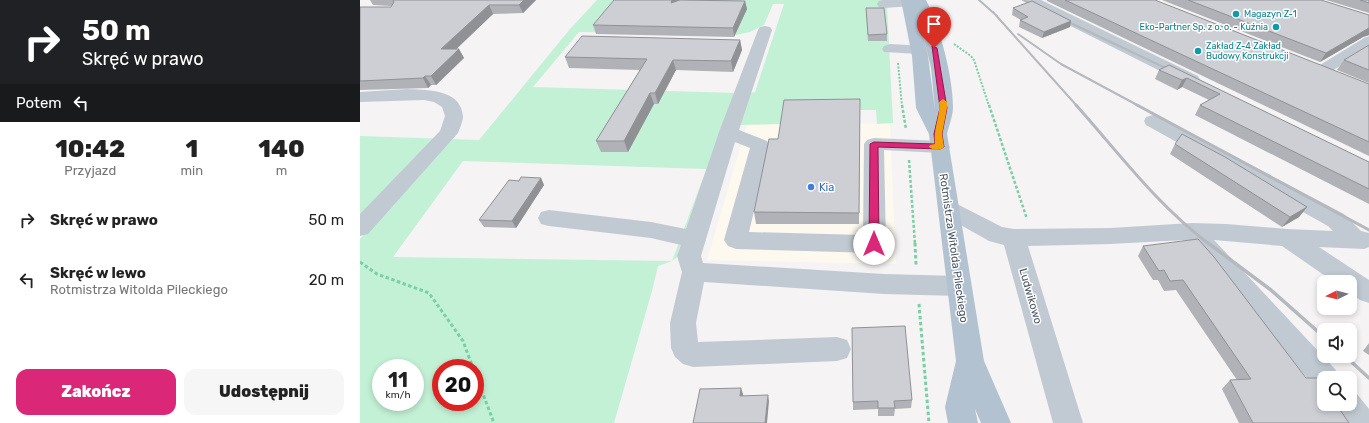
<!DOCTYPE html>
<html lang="pl">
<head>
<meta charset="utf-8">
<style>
  body { margin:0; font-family:Rubik,sans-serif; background:#f6f6f6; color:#222; height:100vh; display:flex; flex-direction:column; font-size:15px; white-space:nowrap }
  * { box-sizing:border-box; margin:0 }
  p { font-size:13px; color:#767676 }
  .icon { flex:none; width:22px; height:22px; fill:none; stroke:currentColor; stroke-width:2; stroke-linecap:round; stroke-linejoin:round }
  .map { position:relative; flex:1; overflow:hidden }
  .panel { display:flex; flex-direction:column; background:#fff; width:360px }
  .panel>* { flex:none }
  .top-card { background:#202124; color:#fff; overflow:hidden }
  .needle { width:26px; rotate:264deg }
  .buttons { position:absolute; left:957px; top:275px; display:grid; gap:8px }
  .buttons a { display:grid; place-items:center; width:40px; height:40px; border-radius:8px; background:#fff; box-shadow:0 2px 6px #0003; font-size:20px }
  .speed { position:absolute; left:12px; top:359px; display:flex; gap:8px; font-size:20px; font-weight:700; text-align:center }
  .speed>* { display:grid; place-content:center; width:52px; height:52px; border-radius:50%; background:#fff; box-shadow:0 2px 6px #0003; line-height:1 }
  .speed small { font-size:10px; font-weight:400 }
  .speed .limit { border:6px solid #d22; background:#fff; color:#111 }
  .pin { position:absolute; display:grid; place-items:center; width:34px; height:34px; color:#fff; margin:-41px -17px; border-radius:50% 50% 50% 0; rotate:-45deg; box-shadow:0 0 4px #0007 }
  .pin .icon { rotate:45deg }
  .me { position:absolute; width:44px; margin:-22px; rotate:0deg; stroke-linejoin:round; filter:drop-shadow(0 0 3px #0008) }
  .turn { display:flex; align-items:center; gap:14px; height:84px; padding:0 16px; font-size:18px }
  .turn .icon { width:52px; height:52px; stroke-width:2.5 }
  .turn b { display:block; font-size:28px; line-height:34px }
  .then { display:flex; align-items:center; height:38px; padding:0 16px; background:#0003; gap:8px; font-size:15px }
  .eta { display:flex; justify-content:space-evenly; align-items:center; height:68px; text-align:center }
  .eta b { font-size:24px; font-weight:800; line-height:28px }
  .cta { display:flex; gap:8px; margin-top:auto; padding:8px 16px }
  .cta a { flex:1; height:46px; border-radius:12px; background:#db2777; color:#fff; font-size:16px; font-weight:800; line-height:46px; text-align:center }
  .cta a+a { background:#f6f6f6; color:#222 }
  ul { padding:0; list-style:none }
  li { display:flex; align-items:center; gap:12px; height:60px; padding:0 16px }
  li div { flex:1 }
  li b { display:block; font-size:15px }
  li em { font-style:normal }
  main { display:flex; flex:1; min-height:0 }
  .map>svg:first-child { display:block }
</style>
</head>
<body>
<main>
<section class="panel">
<div class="top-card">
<div class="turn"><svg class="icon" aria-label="right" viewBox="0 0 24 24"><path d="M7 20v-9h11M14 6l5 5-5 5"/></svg><div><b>50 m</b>Skręć w prawo</div></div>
<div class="then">Potem<svg class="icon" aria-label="left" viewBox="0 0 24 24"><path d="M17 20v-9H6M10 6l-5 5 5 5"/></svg></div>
</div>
<div class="eta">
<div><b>10:42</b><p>Przyjazd</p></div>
<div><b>1</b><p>min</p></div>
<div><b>140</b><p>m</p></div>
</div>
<ul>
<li><svg class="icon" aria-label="right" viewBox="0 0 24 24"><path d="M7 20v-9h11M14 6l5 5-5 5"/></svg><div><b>Skręć w prawo</b></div><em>50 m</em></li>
<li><svg class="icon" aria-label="left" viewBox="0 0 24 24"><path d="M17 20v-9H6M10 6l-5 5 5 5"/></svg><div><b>Skręć w lewo</b><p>Rotmistrza Witolda Pileckiego</p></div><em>20 m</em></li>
</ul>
<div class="cta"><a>Zakończ</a><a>Udostępnij</a></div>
</section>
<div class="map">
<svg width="1009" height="423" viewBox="0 0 1009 423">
  <rect width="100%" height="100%" fill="#f5f3f3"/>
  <path fill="#fdf9ef" d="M530,123l6,141 -189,-4 40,-136z"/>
  <path fill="#c3f1d5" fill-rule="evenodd" d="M237,0h288l2,6 6,117 -16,1 -1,-14h-91l-2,14 -47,1 13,-32 6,-1 29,-88h-11l-9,21 -14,7 -14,3 -157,-3 -46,55 204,6 -55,160 -10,8 -14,5 -6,25 -38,132h-254v-184l86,-93 -86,82v-92l119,4 91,-111zM103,161l243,8v1l-34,91 -279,-4zM21,368h34v34h-34zM81,368h34v34h-34z"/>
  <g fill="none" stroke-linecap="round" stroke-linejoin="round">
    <path stroke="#7ad0a6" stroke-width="2" stroke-dasharray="2 1.5" stroke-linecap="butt" d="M594,44l17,12 3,4 15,46
      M538,63l4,43"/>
    <path stroke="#7ad0a6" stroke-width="2.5" stroke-dasharray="3 2" stroke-linecap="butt" d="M542,105l4,24
      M629,105l38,114
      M549,160l6,84"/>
    <path stroke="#7ad0a6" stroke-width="3" stroke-dasharray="3.5 2.5" stroke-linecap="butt" d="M555,243l1,22
      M0,262l17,12 52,19 34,48 10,27
      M559,304l10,119
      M115,373l19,50"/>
    <path fill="#c1cad2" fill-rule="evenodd" d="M523,0h29l2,3 -2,3 -28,2 -5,-1 -2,-3 2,-3z
      M665,0h16l157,76 2,4 -2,4 -6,1 -6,-1 -159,-80z
      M405,26l5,1 2,3 -33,100 28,11 3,4 -21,87 114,3 1,-91 3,-4 7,-2 66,3 7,2 3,4 -3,4 -7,2 -56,-3 2,94 -4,6 -8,3 -138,-4 -8,-3 -4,-6 26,-92 -15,-6 -34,114 2,7 181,11 75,2 9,3 3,7 -3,7 -9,3 -75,-2 -180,-12 -8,41 2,19 139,-5 10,3 4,9 -4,9 -10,3 -144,6 -10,-3 -8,-7 -4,-9 -1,-25 12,-51 -5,-16 4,-11 -30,-7 -102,-12 -8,-2 -3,-6 3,-6 8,-2 102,12 35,7 33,-97 39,-102 2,-3z
      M1009,36v12l-42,26 -6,2 -6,-2 -2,-3 2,-3 49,-30z
      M530,44l35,2 2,3 -2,3 -6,2 -35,-2 -2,-3 2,-3z
      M47,89c17,1 47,0 54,19 1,3 2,6 2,10 -1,5 -3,10 -5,15l-90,101 -8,2v-22l80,-83 5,-15 -3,-9 -8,-5 -10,-2 -64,2v-10z
      M793,115l7,2 184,97 17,17 8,2v14l-5,2 -45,-2 50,33v23l-9,-3 -10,-7v-11h-16l-52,-36 -68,-6 121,129 4,9h-15v13l-9,-4 -129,-147 -76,4 -82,2 55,177h-30l-49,-178 -15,-4 -48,-27 -3,-5 3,-5 8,-3 8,3 45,23 12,2 96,-1 82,-5 34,1 61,5 46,2 -5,-5 -182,-101 -2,-4 2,-4z
      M990,391l7,3 12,15v14h-26l-11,-19h18z"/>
    <path fill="#b3c2d1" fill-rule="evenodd" d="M541,0h25c14,27 27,77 27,107 0,9 -4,18 -6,27l37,227 27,62h-30l-6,-14 3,14h-30l-3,-16 11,-46 -27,-227 -13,-26 -4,-52zM558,13l13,55 4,42 -7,-54z"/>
    <path stroke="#b5b8bd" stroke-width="2" d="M619,0l18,16
      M663,0l15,7
      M633,12l84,94
      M700,18l114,54
      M658,34l43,30 78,42"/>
    <path stroke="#b5b8bd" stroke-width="3" d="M716,105c42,47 82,101 133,139
      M777,105l232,125"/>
    <path stroke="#b5b8bd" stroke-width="3.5" d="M848,243l63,47 53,47
      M985,356l24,22"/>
  </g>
  <path fill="#b0b2b7" d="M10,0h166l-13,13 -30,1 -37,35h3l5,9 -28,27h-5l-3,3 -68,2v-83h31v-1l-18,-1z
    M318,0l67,1 2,8 -13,28 -138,-3 -3,-9z
    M687,0h108l214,84v72l-322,-155z
    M802,0h159l48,15v20l-6,2 -43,25z
    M966,0h43v13z
    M506,8l21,26v7h-19z
    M653,8l58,13 -1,6 -28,11 -23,-11 1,-7h1l-9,-5z
    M380,40l2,10 -9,22 -57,-2 -18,34h-4l-26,48h-27l-5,-11 44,-71 -71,-2 -4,-11z
    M1009,45v38l-32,-13 7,-10z
    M809,65l200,97v42l-174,-89 5,-10 9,-5 -27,-13 -5,3 -22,-11 4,-9z
    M500,110l-1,114h-103l-2,-12 24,-73z
    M815,144l132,63 -8,10 -17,10 -112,-73z
    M181,178l3,7 -28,43 -32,-1 -5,-7 40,-39z
    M783,246l163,132 43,45h-110l-17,-34 8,-9h7l-61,-90 -12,1 -6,-11h-5l-15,-24z
    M1009,343v12l-6,-4z
    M552,400l-1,8 -16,1 -1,7h-16v-7l-25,1v-8z"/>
  <path fill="#909195" d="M164,0h12l-13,13 -4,-8z
    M312,0h7l-6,11 -2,-8z
    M385,1l2,8 -13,28 -1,-9z
    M129,5l4,9 -46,44 -6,-9z
    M711,21l-1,6 -28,11 2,-6z
    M1009,28v7l-6,2 -43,25 6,-9z
    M380,40l2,10 -9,22 -2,-11z
    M99,49l5,9 -28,27 -5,-9z
    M313,60l3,10 -18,34 -3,-11z
    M65,76l6,9 -3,3 -5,-10z
    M827,78l-5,9 -5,3 5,-10z
    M290,93l4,11 -26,48 -4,-11z
    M181,178l3,7 -28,43 -4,-7z
    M947,207l-8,10 -17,10 8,-10z
    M381,388l2,6 -1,8 -2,-6z
    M408,395l1,6 -2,22h-2z"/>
  <path fill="#cdcfd5" stroke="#909195" d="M33,0h131l-5,5h-30l-48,44h18l-28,27h-6l-2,2 -63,3v-74h31l3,-5z
    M254,0h58l-1,3 9,-3 65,1 -12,27 -140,-3z
    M705,0h90l214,84v58z
    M828,0h133l48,15v13l-43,25z
    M1000,0h9v3z
    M672,1l39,20 -27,11 -24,-12 8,-3 -15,-9z
    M506,8h18l3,26 -19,1z
    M222,36l158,4 -9,21 -58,-1 -18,33h-5l-26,48h-28l51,-82 -82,-2z
    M1009,45v25l-25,-10z
    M809,65l200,97v27l-169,-84 20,-11 -33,-16 -5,2 -23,-10z
    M500,99l-1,114 -105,-1 15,-73h9l6,-39z
    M822,134l43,23 82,50 -17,10 -115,-73z
    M161,177l20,1 -29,43 -33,-1 30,-40 10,1z
    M838,239l16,18 92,121h13l5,7v19h12l13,19h-96l-23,-43 21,-1 -68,-99 -13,1 -6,-11 -5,1 -16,-25z
    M545,326l7,74 -18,1 1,7h-17v-7l-25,1 -1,-74z
    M381,388l-1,8 28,-1 -3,28h-72l7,-34z"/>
  <path fill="#db2777" stroke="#8e194d" d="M572,46l5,2 10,60 -5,26 2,13 -4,2 -62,-2 1,97 -5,3 -5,-3 1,-100 4,-2 61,2 -1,-10 6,-26z"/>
  <path fill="#f59e0b" d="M583,99l4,3v6l-5,26 2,13c-3,4 -12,3 -15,0l1,-2 5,-1c-2,-16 6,-28 4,-42z"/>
  <g fill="#0f9aa8" stroke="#fff" stroke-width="1.5">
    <circle cx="876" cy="14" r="4"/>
    <circle cx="916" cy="27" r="4"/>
    <circle cx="838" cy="51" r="4"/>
  </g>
  <circle fill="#3f7fe0" stroke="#fff" stroke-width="1.5" cx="451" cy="187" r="4"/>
  <g text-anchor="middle" stroke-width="3" stroke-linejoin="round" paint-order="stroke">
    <g font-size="9" fill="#0d838f" stroke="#fff" text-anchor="start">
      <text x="884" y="17">Magazyn Z-1</text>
      <text x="908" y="30" text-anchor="end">Eko-Partner Sp. z o. o. - Kuźnia</text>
      <text x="846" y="49">Zakład Z-4 Zakład<tspan x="846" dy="10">Budowy Konstrukcji</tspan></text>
    </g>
    <g font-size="11" fill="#366cbe" stroke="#fff" text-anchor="start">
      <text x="459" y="191">Kia</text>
    </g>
    <g font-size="11" fill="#4a5661" stroke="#fff">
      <text transform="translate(594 248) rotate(82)" y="4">Rotmistrza Witolda Pileckiego</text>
      <text transform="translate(671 296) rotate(74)" y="4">Ludwikowo</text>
    </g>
  </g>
</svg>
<div class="buttons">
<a><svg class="needle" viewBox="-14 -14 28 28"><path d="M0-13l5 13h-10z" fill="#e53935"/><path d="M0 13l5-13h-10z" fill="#767676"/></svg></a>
<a><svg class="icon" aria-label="sound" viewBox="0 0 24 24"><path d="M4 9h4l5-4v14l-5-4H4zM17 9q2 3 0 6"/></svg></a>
<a><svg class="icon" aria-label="search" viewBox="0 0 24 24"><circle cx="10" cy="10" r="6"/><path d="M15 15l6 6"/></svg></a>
</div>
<div class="speed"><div>11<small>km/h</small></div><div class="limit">20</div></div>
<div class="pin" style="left:574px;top:48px;background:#d93025"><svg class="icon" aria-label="arrive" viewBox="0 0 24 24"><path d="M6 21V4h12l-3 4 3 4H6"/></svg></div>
<svg class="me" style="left:514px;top:244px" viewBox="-20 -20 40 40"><circle r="19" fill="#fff"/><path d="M0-13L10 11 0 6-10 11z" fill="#db2777"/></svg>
</div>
</main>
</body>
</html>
